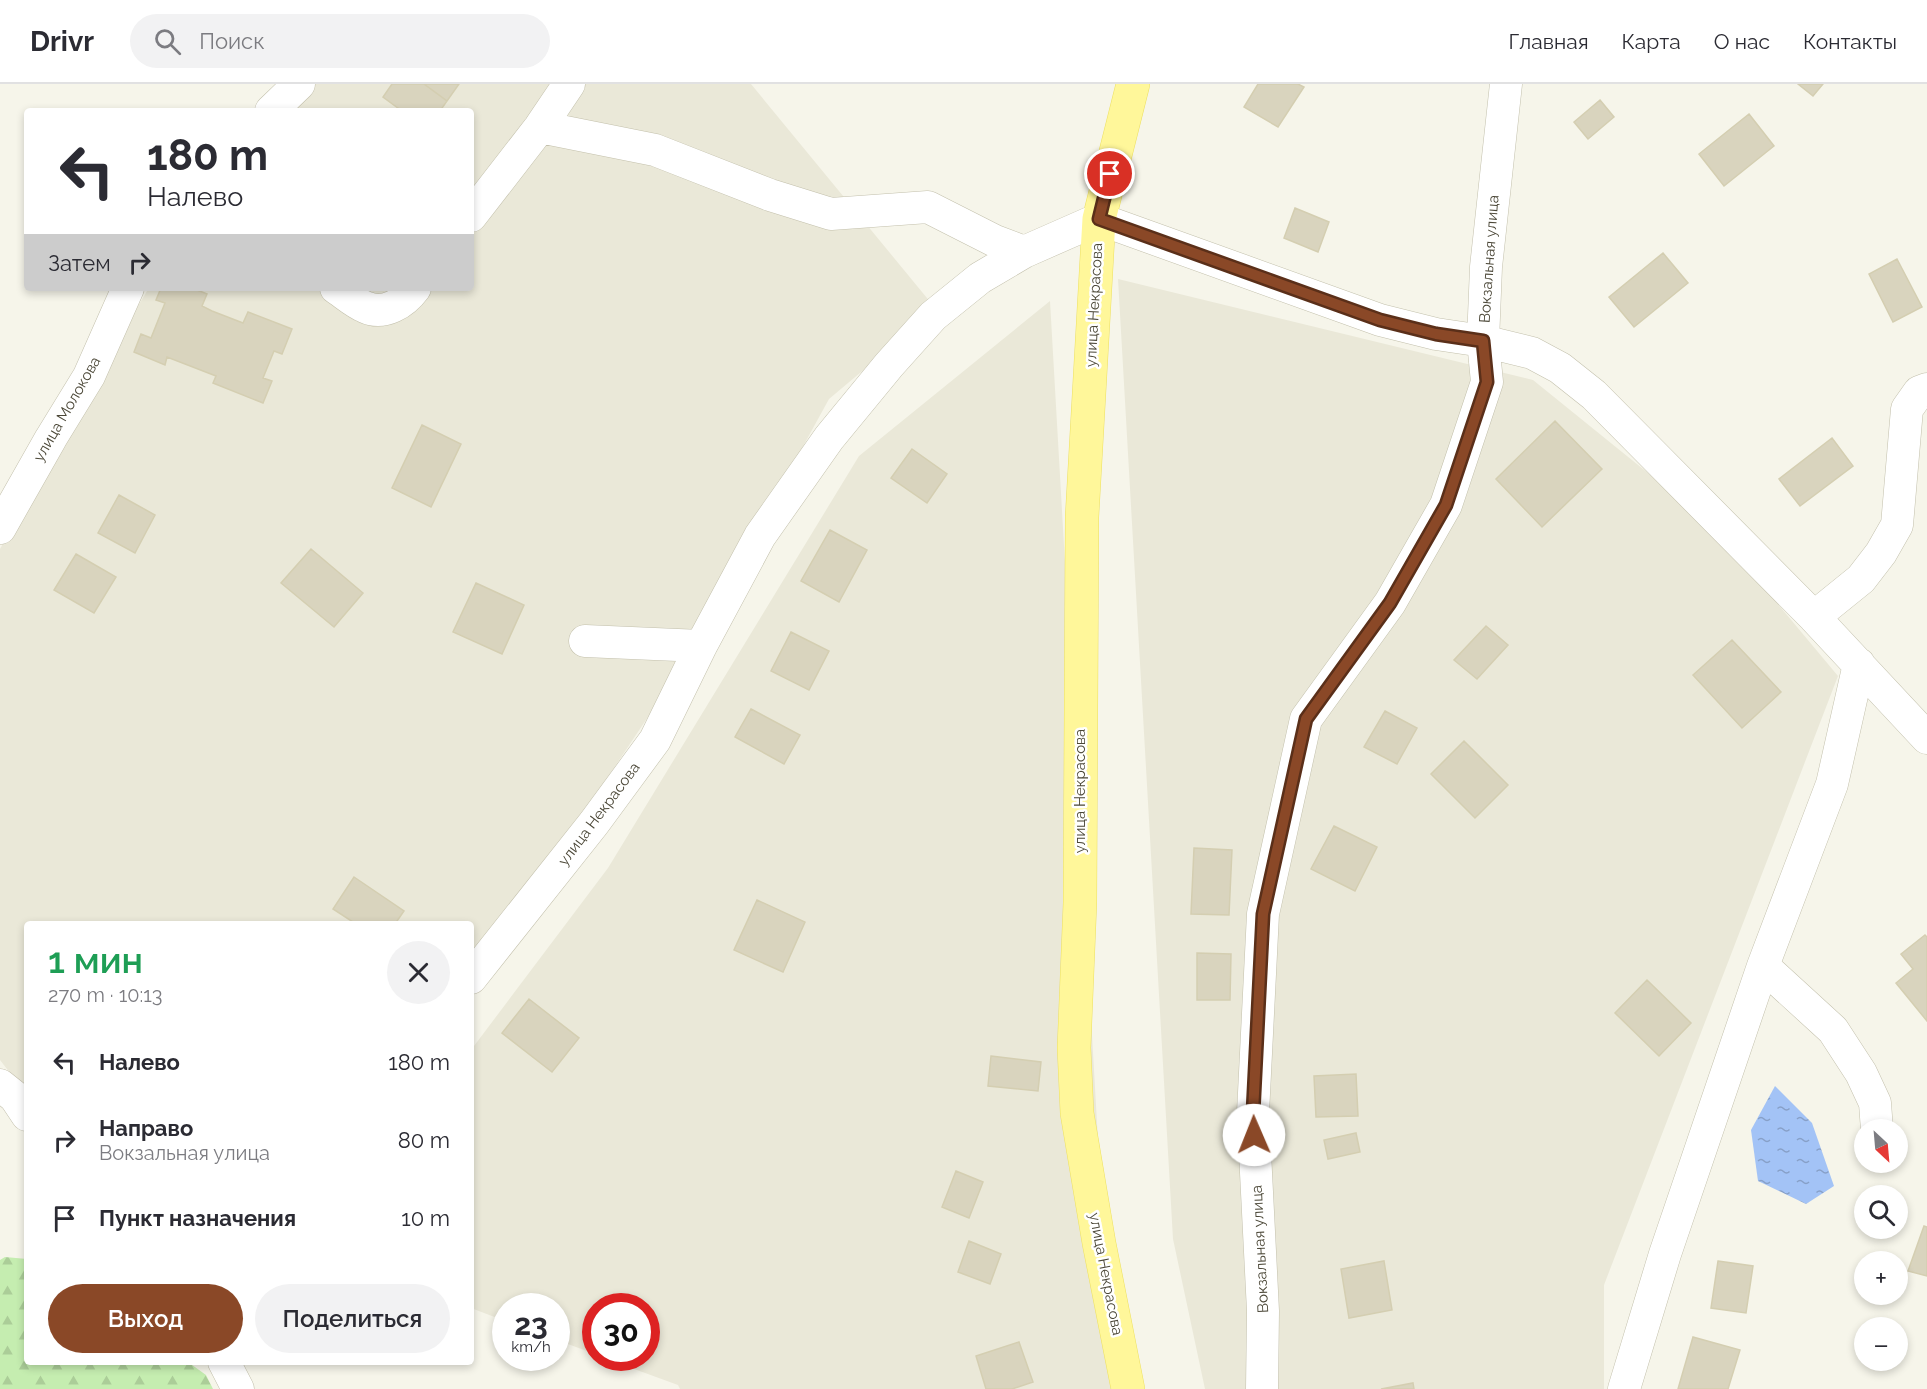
<!DOCTYPE html>
<html lang="ru">
<head>
<meta charset="utf-8">
<style>
  body { margin:0; font-family:Raleway,sans-serif; background:#f2f2f3; color:#2b2b33; height:100vh; display:flex; flex-direction:column; font-size:22px; white-space:nowrap }
  * { box-sizing:border-box; margin:0 }
  p { font-size:20px; color:#7c7c81 }
  .icon { flex:none; width:33px; height:33px; fill:none; stroke:currentColor; stroke-width:2; stroke-linecap:round; stroke-linejoin:round }
  .map { position:relative; flex:1; overflow:hidden }
  .drawer { position:absolute; left:24px; top:837px; width:450px; height:444px; display:flex; flex-direction:column; background:#fff; border-radius:6px; box-shadow:0 3px 9px #0003 }
  .drawer>* { flex:none }
  .hud { position:absolute; left:24px; top:24px; width:450px; height:183px; border-radius:6px; box-shadow:0 3px 9px #0003; background:#fff; color:#2b2b33; overflow:hidden }
  .needle { width:39px; rotate:154deg }
  .fabs { position:absolute; left:1854px; top:1035px; display:grid; gap:12px }
  .fabs a { display:grid; place-items:center; width:54px; height:54px; border-radius:50%; background:#fff; box-shadow:0 3px 9px #0003; font-size:30px }
  .speed { position:absolute; left:492px; top:1209px; display:flex; gap:12px; font-size:30px; font-weight:700; text-align:center }
  .speed>* { display:grid; place-content:center; width:78px; height:78px; border-radius:50%; background:#fff; box-shadow:0 3px 9px #0003; line-height:1 }
  .speed small { font-size:15px; font-weight:400 }
  .speed .limit { border:9px solid #d22; background:#fff; color:#111 }
  .pin { position:absolute; display:grid; place-items:center; width:51px; height:51px; color:#fff; margin:-26px; border:3px solid #fff; border-radius:50%; box-shadow:0 2px 6px #0007 }
  .me { position:absolute; width:66px; margin:-33px; rotate:359deg; stroke-linejoin:round; filter:drop-shadow(0 0 4px #0008) }
  .turn { display:flex; align-items:center; gap:21px; height:126px; padding:0 24px; font-size:27px }
  .turn .icon { width:78px; height:78px; stroke-width:2.5 }
  .turn b { display:block; font-size:42px; line-height:51px }
  .then { display:flex; align-items:center; height:57px; padding:0 24px; background:#0003; gap:12px; font-size:22px }
  .round { display:grid; place-items:center; flex:none; width:63px; height:63px; border-radius:32px; background:#f2f2f3 }
  .headline { display:flex; align-items:center; justify-content:space-between; height:102px; padding:0 24px }
  h1 { font-size:36px; font-weight:600; line-height:45px; color:#1e9e55 }
  .action { display:flex; gap:12px; margin-top:auto; padding:12px 24px }
  .action a { flex:1; height:69px; border-radius:36px; background:#8a4827; color:#fff; font-size:24px; font-weight:600; line-height:69px; text-align:center }
  .action a+a { background:#f2f2f3; color:#2b2b33 }
  ul { padding:0; list-style:none }
  li { display:flex; align-items:center; gap:18px; height:78px; padding:0 24px }
  li div { flex:1 }
  li b { display:block; font-size:22px }
  li em { font-style:normal }
  header { display:flex; align-items:center; gap:36px; box-sizing:border-box; height:84px; padding:0 30px; background:#fff; border-bottom:2px solid #e1e1e2 }
  header strong { font-size:28px }
  nav { display:flex; gap:33px; margin-inline-start:auto; font-size:21px }
  .search { width:420px; height:54px; background:#f2f2f3; display:flex; align-items:center; gap:15px; box-sizing:border-box; padding:0 21px; border-radius:33px; color:#7c7c81; font-size:22px }
  .map>svg:first-child { display:block }
</style>
</head>
<body>
<header>
<strong>Drivr</strong>
<div class="search"><svg class="icon" aria-label="search" viewBox="0 0 24 24"><circle cx="10" cy="10" r="6"/><path d="M15 15l6 6"/></svg>Поиск</div>
<nav><a>Главная</a><a>Карта</a><a>О нас</a><a>Контакты</a></nav>
</header>
<div class="map">
<svg width="1927" height="1305" viewBox="0 0 1927 1305">
  <defs>
    <pattern id="forest-firs" width="22" height="20" patternUnits="userSpaceOnUse" patternTransform="scale(1.5)"><rect width="22" height="20" fill="#c5edb0"/><path d="M5 1l3.5 6h-7zM16 11l3.5 6h-7z" fill="#abcd98"/></pattern>
    <pattern id="water-ripples" width="26" height="14" patternUnits="userSpaceOnUse" patternTransform="scale(1.5)"><rect width="26" height="14" fill="#a3c3f6"/><path d="M2 4q2-2 4 0t4 0M15 11q2-2 4 0t4 0" fill="none" stroke="#87a0c8"/></pattern>
  </defs>
  <rect width="100%" height="100%" fill="#f6f5ea"/>
  <path fill="#eae8d8" d="M307,0h444l185,225 -107,90 -145,264 -213,319v-58h-444v171l-27,-35v-511l105,-190 44,-71h322v-177h-188z
    M1118,195l415,101 178,144 127,152 -234,609v104h-399l-32,-150z
    M1050,217l54,944 31,144h-455l-2,-4 -74,-27h42v-52h-50l-1,48 -38,-14 -1,-34h-50l-1,15 -34,-13v-258l137,-182 251,-412z"/>
  <path fill="url(#forest-firs)" d="M5,1173l22,2v103h161l18,13 7,14h-213v-129z"/>
  <path fill="url(#water-ripples)" d="M1775,1002l37,37 22,63 -28,18 -48,-23 -7,-51z"/>
  <path fill="#d9d4be" stroke="#d4ceb1" stroke-width="1.5" d="M392,0h32l23,17 -7,10h-38l-19,-14z
    M424,0h35l-12,17z
    M1258,0h40l6,3 -26,40 -34,-20z
    M1798,0h25l-10,12z
    M1600,16l14,17 -26,22 -14,-17z
    M1749,30l25,32 -50,40 -25,-32z
    M1295,124l34,14 -11,30 -34,-14z
    M1663,169l25,30 -54,44 -25,-30z
    M1897,175l25,48 -29,15 -24,-48z
    M161,204h31l15,6 -5,12 10,5 31,12 5,-11 44,17 -10,25 -8,-3 -11,27 9,3 -9,22 -50,-20 3,-7 -49,-19 -2,8 -31,-13 7,-18 10,4 14,-35 -9,-3z
    M1555,337l47,48 -60,58 -46,-48z
    M422,341l39,19 -30,63 -39,-19z
    M1832,354l21,28 -53,40 -21,-27z
    M912,365l35,25 -20,29 -36,-25z
    M119,411l36,20 -20,38 -37,-20z
    M830,446l37,20 -28,52 -38,-21z
    M311,465l52,44 -29,34 -53,-44z
    M76,470l40,23 -22,36 -40,-23z
    M476,499l48,22 -22,49 -49,-22z
    M1486,542l22,19 -31,34 -23,-19z
    M791,548l38,19 -20,39 -38,-19z
    M1732,556l49,52 -39,36 -49,-53z
    M751,625l49,26 -16,29 -49,-27z
    M1385,627l32,17 -20,36 -33,-17z
    M1464,657l44,44 -33,33 -44,-44z
    M1334,742l43,21 -22,44 -44,-22z
    M1194,764l38,2 -3,65 -38,-1z
    M354,793l50,34 -9,13h-39l-23,-15z
    M757,816l48,22 -22,50 -49,-22z
    M1925,851l2,2v84l-31,-38 17,-14 -12,-15z
    M1197,869l34,1 -1,46h-33z
    M1647,896l44,43 -32,33 -44,-43z
    M529,915l50,39 -27,34 -50,-39z
    M991,972l50,6 -3,29 -50,-5z
    M1356,990l2,42 -42,1 -2,-41z
    M1356,1049l4,19 -32,7 -4,-19z
    M956,1087l27,11 -14,36 -27,-11z
    M1924,1142l3,1v49l-19,-5z
    M969,1157l32,13 -11,30 -32,-12z
    M1384,1177l8,49 -43,8 -8,-49z
    M1718,1177l35,5 -7,47 -35,-5z
    M1693,1253l47,13 -12,39h-50z
    M1019,1258l14,40 -21,7h-26l-10,-33z
    M1413,1299l1,6h-33z"/>
  <g fill="none" stroke-linecap="round" stroke-linejoin="round">
    <defs>
      <path id="minor" d="M271,27l28,-27
        M540,43l115,23 115,45 61,19 97,-7 67,34 29,11
        M471,132l69,-89 29,-43
        M336,204c9,6 19,15 29,19 19,9 39,-4 50,-19
        M0,444l51,-90 38,-62 39,-88
        M1814,533l47,-38 20,-26 16,-28 10,-116 12,-17 8,-3
        M585,557l116,5
        M1763,882l70,64 28,43 14,30 2,27
        M471,894l123,-155 61,-83 46,-94 59,-110 69,-98 60,-73 44,-49 47,-38 44,-26 75,-33 281,101 56,14 47,7 49,12 28,15 34,27 220,222 113,121
        M0,1001l15,12 12,18
        M224,1278l14,27
        M1262,1305l1,-78 -10,-198 10,-199 43,-195 84,-116 56,-98 41,-123 -4,-41 3,-74 20,-183
        M1624,1305l41,-135 98,-288 69,-182 27,-120"/>
      <path id="major" d="M1128,1305l-29,-146 -22,-130 -3,-65 6,-145 2,-386 17,-298 34,-135"/>
    </defs>
    <use href="#minor" stroke="#c3c0ac" stroke-width="33"/>
    <use href="#major" stroke="#ede061" stroke-width="34"/>
    <use href="#minor" stroke="#fff" stroke-width="32"/>
    <use href="#major" stroke="#fff79a" stroke-width="33"/>
  </g>
  <g fill="none" stroke-linecap="round" stroke-linejoin="round">
    <defs>
      <path id="route" d="M1110,90l-11,45 281,101 56,14 47,7 4,41 -41,123 -56,98 -84,116 -43,195 -10,199 1,22"/>
    </defs>
    <use href="#route" stroke="#5a2f19" stroke-width="15"/>
    <use href="#route" stroke="#8a4827" stroke-width="10"/>
  </g>
  <g text-anchor="middle" stroke-width="5" stroke-linejoin="round" paint-order="stroke">
    <g font-size="15" fill="#4b4737" stroke="#fff">
      <text transform="translate(1489 175) rotate(-86)" y="5">Вокзальная улица</text>
      <text transform="translate(1094 221) rotate(-87)" y="5">улица Некрасова</text>
      <text transform="translate(67 325) rotate(-60)" y="5">улица Молокова</text>
      <text transform="translate(1080 707) rotate(-90)" y="5">улица Некрасова</text>
      <text transform="translate(599 730) rotate(-53)" y="5">улица Некрасова</text>
      <text transform="translate(1260 1165) rotate(-93)" y="5">Вокзальная улица</text>
      <text transform="translate(1106 1190) rotate(79)" y="5">улица Некрасова</text>
    </g>
  </g>
</svg>
<div class="fabs">
<a><svg class="needle" viewBox="-14 -14 28 28"><path d="M0-13l5 13h-10z" fill="#e53935"/><path d="M0 13l5-13h-10z" fill="#7c7c81"/></svg></a>
<a><svg class="icon" aria-label="search" viewBox="0 0 24 24"><circle cx="10" cy="10" r="6"/><path d="M15 15l6 6"/></svg></a>
<a>+</a>
<a>−</a>
</div>
<div class="speed"><div>23<small>km/h</small></div><div class="limit">30</div></div>
<div class="pin" style="left:1110px;top:90px;background:#d93025"><svg class="icon" aria-label="arrive" viewBox="0 0 24 24"><path d="M6 21V4h12l-3 4 3 4H6"/></svg></div>
<svg class="me" style="left:1254px;top:1051px" viewBox="-20 -20 40 40"><circle r="19" fill="#fff"/><path d="M0-13L10 11 0 6-10 11z" fill="#8a4827"/></svg>
<div class="hud">
<div class="turn"><svg class="icon" aria-label="left" viewBox="0 0 24 24"><path d="M17 20v-9H6M10 6l-5 5 5 5"/></svg><div><b>180 m</b>Налево</div></div>
<div class="then">Затем<svg class="icon" aria-label="right" viewBox="0 0 24 24"><path d="M7 20v-9h11M14 6l5 5-5 5"/></svg></div>
</div>
<section class="drawer">
<div class="headline"><div><h1>1 мин</h1><p>270 m · 10:13</p></div><a class="round"><svg class="icon" aria-label="close" viewBox="0 0 24 24"><path d="M6 6l12 12M18 6L6 18"/></svg></a></div>
<ul>
<li><svg class="icon" aria-label="left" viewBox="0 0 24 24"><path d="M17 20v-9H6M10 6l-5 5 5 5"/></svg><div><b>Налево</b></div><em>180 m</em></li>
<li><svg class="icon" aria-label="right" viewBox="0 0 24 24"><path d="M7 20v-9h11M14 6l5 5-5 5"/></svg><div><b>Направо</b><p>Вокзальная улица</p></div><em>80 m</em></li>
<li><svg class="icon" aria-label="arrive" viewBox="0 0 24 24"><path d="M6 21V4h12l-3 4 3 4H6"/></svg><div><b>Пункт назначения</b></div><em>10 m</em></li>
</ul>
<div class="action"><a>Выход</a><a>Поделиться</a></div>
</section>
</div>
</body>
</html>
